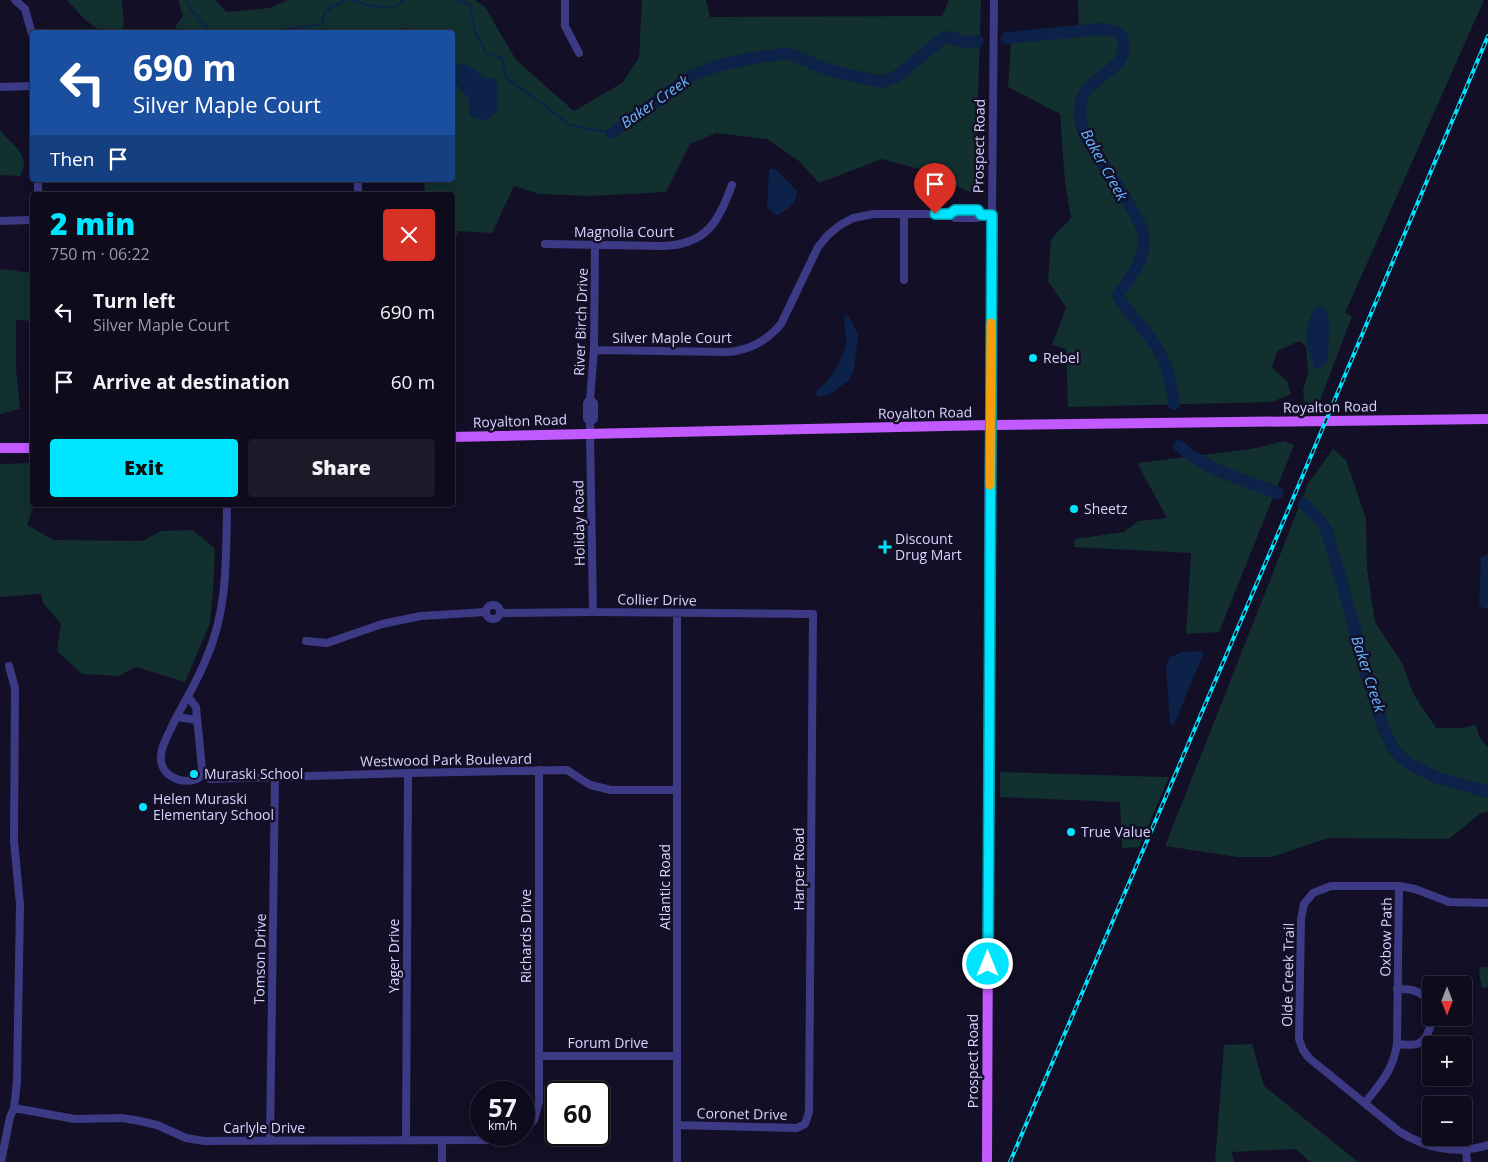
<!DOCTYPE html>
<html lang="en">
<head>
<meta charset="utf-8">
<style>
  body { margin:0; font-family:"Open Sans",sans-serif; background:#1c1929; color:#f1f3f6; height:100vh; display:flex; flex-direction:column; font-size:19px; white-space:nowrap }
  * { box-sizing:border-box; margin:0 }
  p { font-size:16px; color:#9b9ba3 }
  .icon { flex:none; width:28px; height:28px; fill:none; stroke:currentColor; stroke-width:2; stroke-linecap:round; stroke-linejoin:round }
  .map { position:relative; flex:1; overflow:hidden }
  .sheet { position:absolute; left:30px; top:192px; width:425px; height:315px; display:flex; flex-direction:column; background:#0e0b1c; border-radius:5px; box-shadow:0 2px 12px #0003,0 0 0 1px #2e2b3b }
  .sheet>* { flex:none }
  .top-card { position:absolute; left:30px; top:30px; width:425px; height:152px; border-radius:5px; box-shadow:0 2px 12px #0003,0 0 0 1px #2e2b3b; background:#1a4fa0; color:#fff; overflow:hidden }
  .needle { width:32px; rotate:180deg }
  .controls { position:absolute; left:1422px; top:976px; display:grid; gap:10px }
  .controls a { display:grid; place-items:center; width:50px; height:50px; border-radius:5px; background:#0e0b1c; box-shadow:0 2px 12px #0003,0 0 0 1px #2e2b3b; font-size:25px }
  .speed { position:absolute; left:470px; top:1081px; display:flex; gap:10px; font-size:25px; font-weight:700; text-align:center }
  .speed>* { display:grid; place-content:center; width:65px; height:65px; border-radius:50%; background:#0e0b1c; box-shadow:0 2px 12px #0003,0 0 0 1px #2e2b3b; line-height:1 }
  .speed small { font-size:12px; font-weight:400 }
  .speed .limit { border:2px solid #111; border-radius:8px; background:#fff; color:#111 }
  .pin { position:absolute; display:grid; place-items:center; width:42px; height:42px; color:#fff; margin:-51px -21px; border-radius:50% 50% 50% 0; rotate:-45deg; box-shadow:0 0 5px #0007 }
  .pin .icon { rotate:45deg }
  .me { position:absolute; width:55px; margin:-28px; rotate:0deg; stroke-linejoin:round; filter:drop-shadow(0 0 4px #0008) }
  .turn { display:flex; align-items:center; gap:18px; height:105px; padding:0 20px; font-size:22px }
  .turn .icon { width:65px; height:65px; stroke-width:2.5 }
  .turn b { display:block; font-size:35px; line-height:42px }
  .then { display:flex; align-items:center; height:48px; padding:0 20px; background:#0003; gap:10px; font-size:19px }
  .round { display:grid; place-items:center; flex:none; width:52px; height:52px; border-radius:5px; background:#1c1929 }
  .headline { display:flex; align-items:center; justify-content:space-between; height:85px; padding:0 20px }
  h1 { font-size:30px; font-weight:800; line-height:38px; color:#00e5ff }
  .cta { display:flex; gap:10px; margin-top:auto; padding:10px 20px }
  .cta a { flex:1; height:58px; border-radius:5px; background:#00e5ff; color:#111; font-size:20px; font-weight:800; line-height:58px; text-align:center }
  .cta a+a { background:#1c1929; color:#f1f3f6 }
  ul { padding:0; list-style:none }
  li { display:flex; align-items:center; gap:15px; height:70px; padding:0 20px }
  li div { flex:1 }
  li b { display:block; font-size:19px }
  li em { font-style:normal }
  .map>svg:first-child { display:block }
</style>
</head>
<body>
<div class="map">
<svg width="1488" height="1162" viewBox="0 0 1488 1162">
  <rect width="100%" height="100%" fill="#130f26"/>
  <path fill="#12302f" d="M67,0h55l2,23 -2,8c-25,7 -40,-15 -55,-31z
    M178,0h38l9,11 3,1 42,-4 18,-8h187l10,7 31,53 58,51 48,-28 17,-25 3,-58h64l4,17 232,-1 7,-16h32l-6,195 -45,-23 -48,-13 -63,24 -20,-22 -32,-22 -51,-6 -26,11 -24,48 -77,4 -50,-2 -25,-8 -22,47 -34,-2 -5,16 -1,-52h-27l-1,-15h28v-148h-47l-1,-4 -27,4h-204l5,-10 5,-6z
    M1078,0h406l-139,313 7,3 -34,90 -13,-1 -2,-14 5,-18 -2,-27 -7,-5 -22,10 -5,17 15,13 4,13 -19,8 -204,5 -2,-58 -14,-4 14,-38 -18,-26 3,-42 20,-21 -6,-36 -5,-68 -52,-27 3,-44 68,-8z
    M0,130c11,15 33,25 20,46l-20,-1z
    M0,269l32,4v48l-16,-1v48l4,41 -20,5z
    M1284,441l10,4 -75,187 -33,2 5,-81 -117,-6 1,-8 49,-7 14,-11 29,-3 -30,-55 114,-14z
    M1333,449l13,11 20,59 1,50 8,53 27,41 12,32 22,33h25l15,-3 3,11 9,12v64l-7,1 -32,26 -121,-1 -56,19h-34l-73,-11 143,-362z
    M32,463v42h2l-7,20 27,15 88,1 19,-10 32,-1 22,19 -2,42 -3,32 -25,59 -49,-15 -17,9 -37,-2 -25,-23 4,-27 -18,-21 -2,-9 -41,3v-133z
    M1000,772l164,5h5l-30,70 -17,1 -2,-46 -120,-5z
    M1481,967h7v20l-6,1 -3,-15z
    M1252,1044l12,42 94,76h-48l-14,-13 -65,3 4,10h-20l9,-117z"/>
  <path fill="#0c2248" d="M458,64l10,1 8,5 7,7 12,2 3,7 -1,25 -11,10c-14,-3 -20,-4 -16,-20 -8,-13 -23,-18 -12,-37z
    M772,168l3,1 22,22c1,11 -10,19 -20,24l-10,-7 2,-38z
    M1316,307h4l6,3 3,10 -1,42 -10,7h-3c-10,-22 -13,-41 1,-62z
    M845,315h2l2,2 9,17 -4,37 -5,9 -19,14 -10,3 -5,-3c2,-5 7,-7 11,-12 8,-10 18,-25 20,-39 2,-9 -4,-19 -1,-28z
    M1488,554v54h-6l-3,-4 2,-47z
    M1196,651l7,1v3l-30,72 -3,-4 -4,-57 4,-9 12,-5z"/>
  <g fill="none" stroke-linecap="round" stroke-linejoin="round">
    <path stroke="#0c2248" stroke-width="2" d="M187,0l4,10 20,22
      M353,0l17,6 23,2 11,-8
      M455,0l14,4 6,27 11,22 16,5 4,20 34,24 30,23 42,8
      M281,32l1,-2 40,-6 3,-13 21,-11"/>
    <path stroke="#0c2248" stroke-width="12" d="M1007,38l94,-9c10,1 22,2 23,14 2,29 -32,31 -42,55 -2,6 -2,19 -1,26 3,13 13,26 20,37 11,16 38,55 42,72 1,5 0,11 0,16 -2,16 -16,33 -25,46 7,15 19,25 28,37 18,22 25,44 28,72
      M612,133l79,-57 32,-12 31,-6 33,-5 45,18 50,11 15,-6 47,-38 6,-1 14,5 14,-1
      M1179,446c28,24 65,34 99,47
      M1304,504l16,16 7,11 28,98 10,42 18,56 11,23 15,14 29,14 50,14"/>
    <path stroke="#3d3a85" stroke-width="8" d="M15,0l10,9 7,25
      M565,0v26l14,27
      M0,87l32,-1
      M38,180v15
      M358,195v-15
      M955,210h23l3,5 -4,3h-22l-5,-4z
      M0,221l32,-1
      M545,244l119,2c43,-2 54,-24 68,-61
      M904,280v-66
      M594,350l134,2c22,-2 39,-11 53,-28l37,-77 10,-12 12,-10 13,-7 21,-4h76
      M590,399l4,-49 1,-105
      M590,422l-3,-3v-16l3,-4 4,4v16l-4,3v11l3,179
      M990,425l4,-425
      M486 612a7 7 0 1 1 14 0a7 7 0 1 1-14 0Z
      M500,613l93,-1 220,2 -4,498 -4,12 -8,4 -120,-3
      M306,641l21,2 55,-19 39,-8 65,-4
      M188,697l8,10 6,62 -3,9c-16,8 -40,-2 -38,-22 0,-11 8,-22 12,-32 11,-22 24,-42 33,-65 22,-49 20,-101 21,-154
      M177,717l20,3
      M210,779l198,-6 159,-3 23,15 21,5h66
      M1488,903l-39,-1 -34,-13 -16,-3h-68l-18,7 -9,11 -3,15 -2,120 4,11 6,8 91,74c28,17 56,23 88,13
      M1397,1044c6,0 14,2 20,0 16,-5 19,-38 7,-48 -8,-7 -17,-7 -27,-7
      M539,1056h138
      M1365,1103c16,-21 28,-32 32,-59l2,-158
      M14,1108l61,11 47,-1 18,3 17,4 29,13 18,3 289,-1 25,-5
      M524,1130l10,-10 5,-18v-332
      M270,1140l5,-362
      M406,1140l2,-367
      M442,1140v22
      M1466,1150l1,12
      M1,1162l9,-45 4,-9 3,-27 3,-176 -6,-64 1,-153 -6,-22
      M677,1162v-549"/>
    <path stroke="#c25bff" stroke-width="10" d="M452,437l538,-12 498,-6
      M0,448h32
      M987,1162l3,-737"/>
    <defs>
      <path id="rail" d="M1010,1162l282,-661 196,-465"/>
    </defs>
    <use href="#rail" stroke="#00e5ff" stroke-width="4"/>
    <use href="#rail" stroke="#130f26" stroke-width="2" stroke-dasharray="5.5" stroke-linecap="butt"/>
  </g>
  <g fill="none" stroke-linecap="round" stroke-linejoin="round">
    <defs>
      <path id="route" d="M935,214h15l5,-4h23l3,5h11l-4,749"/>
    </defs>
    <use href="#route" stroke="#0095a6" stroke-width="12"/>
    <use href="#route" stroke="#00e5ff" stroke-width="9"/>
    <path stroke="#f59e0b" stroke-width="9" d="M990,485l1,-162"/>
  </g>
  <g fill="#00e5ff" stroke="#130f26" stroke-width="2">
    <circle cx="1033" cy="358" r="5"/>
    <circle cx="1074" cy="509" r="5"/>
    <path d="M882.5 539.5h5v5h5v5h-5v5h-5v-5h-5v-5h5z"/>
    <circle cx="194" cy="774" r="5"/>
    <circle cx="143" cy="807" r="5"/>
    <circle cx="1071" cy="832" r="5"/>
  </g>
  <g text-anchor="middle" stroke-width="5" stroke-linejoin="round" paint-order="stroke">
    <g font-size="14" fill="#d9d4ff" stroke="#130f26">
      <text transform="translate(979 146) rotate(-89)" y="5">Prospect Road</text>
      <text x="624" y="237">Magnolia Court</text>
      <text transform="translate(581 322) rotate(-88)" y="5">River Birch Drive</text>
      <text x="672" y="343">Silver Maple Court</text>
      <text transform="translate(1330 407) rotate(-1)" y="5">Royalton Road</text>
      <text transform="translate(925 413) rotate(-1)" y="5">Royalton Road</text>
      <text transform="translate(520 421) rotate(-2)" y="5">Royalton Road</text>
      <text transform="translate(579 523) rotate(-91)" y="5">Holiday Road</text>
      <text transform="translate(657 600) rotate(1)" y="5">Collier Drive</text>
      <text transform="translate(446 760) rotate(-1)" y="5">Westwood Park Boulevard</text>
      <text transform="translate(799 869) rotate(-90)" y="5">Harper Road</text>
      <text transform="translate(665 887) rotate(-90)" y="5">Atlantic Road</text>
      <text transform="translate(526 936) rotate(-90)" y="5">Richards Drive</text>
      <text transform="translate(1386 937) rotate(-89)" y="5">Oxbow Path</text>
      <text transform="translate(394 956) rotate(-90)" y="5">Yager Drive</text>
      <text transform="translate(260 959) rotate(-89)" y="5">Tomson Drive</text>
      <text transform="translate(1288 975) rotate(-89)" y="5">Olde Creek Trail</text>
      <text x="608" y="1048">Forum Drive</text>
      <text transform="translate(973 1061) rotate(-90)" y="5">Prospect Road</text>
      <text transform="translate(742 1114) rotate(1)" y="5">Coronet Drive</text>
      <text x="264" y="1133">Carlyle Drive</text>
    </g>
    <g font-size="14" fill="#d9d4ff" stroke="#130f26" text-anchor="start">
      <text x="1043" y="363">Rebel</text>
      <text x="1084" y="514">Sheetz</text>
      <text x="895" y="544">Discount<tspan x="895" dy="16">Drug Mart</tspan></text>
      <text x="204" y="779">Muraski School</text>
      <text x="153" y="804">Helen Muraski<tspan x="153" dy="16">Elementary School</tspan></text>
      <text x="1081" y="837">True Value</text>
    </g>
    <g font-size="15" font-style="italic" fill="#62b6ff" stroke="#130f26">
      <text transform="translate(655 102) rotate(-35)" y="5">Baker Creek</text>
      <text transform="translate(1104 165) rotate(61)" y="5">Baker Creek</text>
      <text transform="translate(1368 674) rotate(72)" y="5">Baker Creek</text>
    </g>
  </g>
</svg>
<div class="controls">
<a><svg class="needle" viewBox="-14 -14 28 28"><path d="M0-13l5 13h-10z" fill="#e53935"/><path d="M0 13l5-13h-10z" fill="#9b9ba3"/></svg></a>
<a>+</a>
<a>−</a>
</div>
<div class="speed"><div>57<small>km/h</small></div><div class="limit">60</div></div>
<div class="pin" style="left:935px;top:214px;background:#d93025"><svg class="icon" aria-label="arrive" viewBox="0 0 24 24"><path d="M6 21V4h12l-3 4 3 4H6"/></svg></div>
<svg class="me" style="left:988px;top:964px" viewBox="-20 -20 40 40"><circle r="17" fill="#00e5ff" stroke="#fff" stroke-width="3"/><path d="M0-11L8 9 0 5-8 9z" fill="#fff"/></svg>
<div class="top-card">
<div class="turn"><svg class="icon" aria-label="left" viewBox="0 0 24 24"><path d="M17 20v-9H6M10 6l-5 5 5 5"/></svg><div><b>690 m</b>Silver Maple Court</div></div>
<div class="then">Then<svg class="icon" aria-label="arrive" viewBox="0 0 24 24"><path d="M6 21V4h12l-3 4 3 4H6"/></svg></div>
</div>
<section class="sheet">
<div class="headline"><div><h1>2 min</h1><p>750 m · 06:22</p></div><a class="round" style="background:#d93025;color:#fff"><svg class="icon" aria-label="close" viewBox="0 0 24 24"><path d="M6 6l12 12M18 6L6 18"/></svg></a></div>
<ul>
<li><svg class="icon" aria-label="left" viewBox="0 0 24 24"><path d="M17 20v-9H6M10 6l-5 5 5 5"/></svg><div><b>Turn left</b><p>Silver Maple Court</p></div><em>690 m</em></li>
<li><svg class="icon" aria-label="arrive" viewBox="0 0 24 24"><path d="M6 21V4h12l-3 4 3 4H6"/></svg><div><b>Arrive at destination</b></div><em>60 m</em></li>
</ul>
<div class="cta"><a>Exit</a><a>Share</a></div>
</section>
</div>
</body>
</html>
